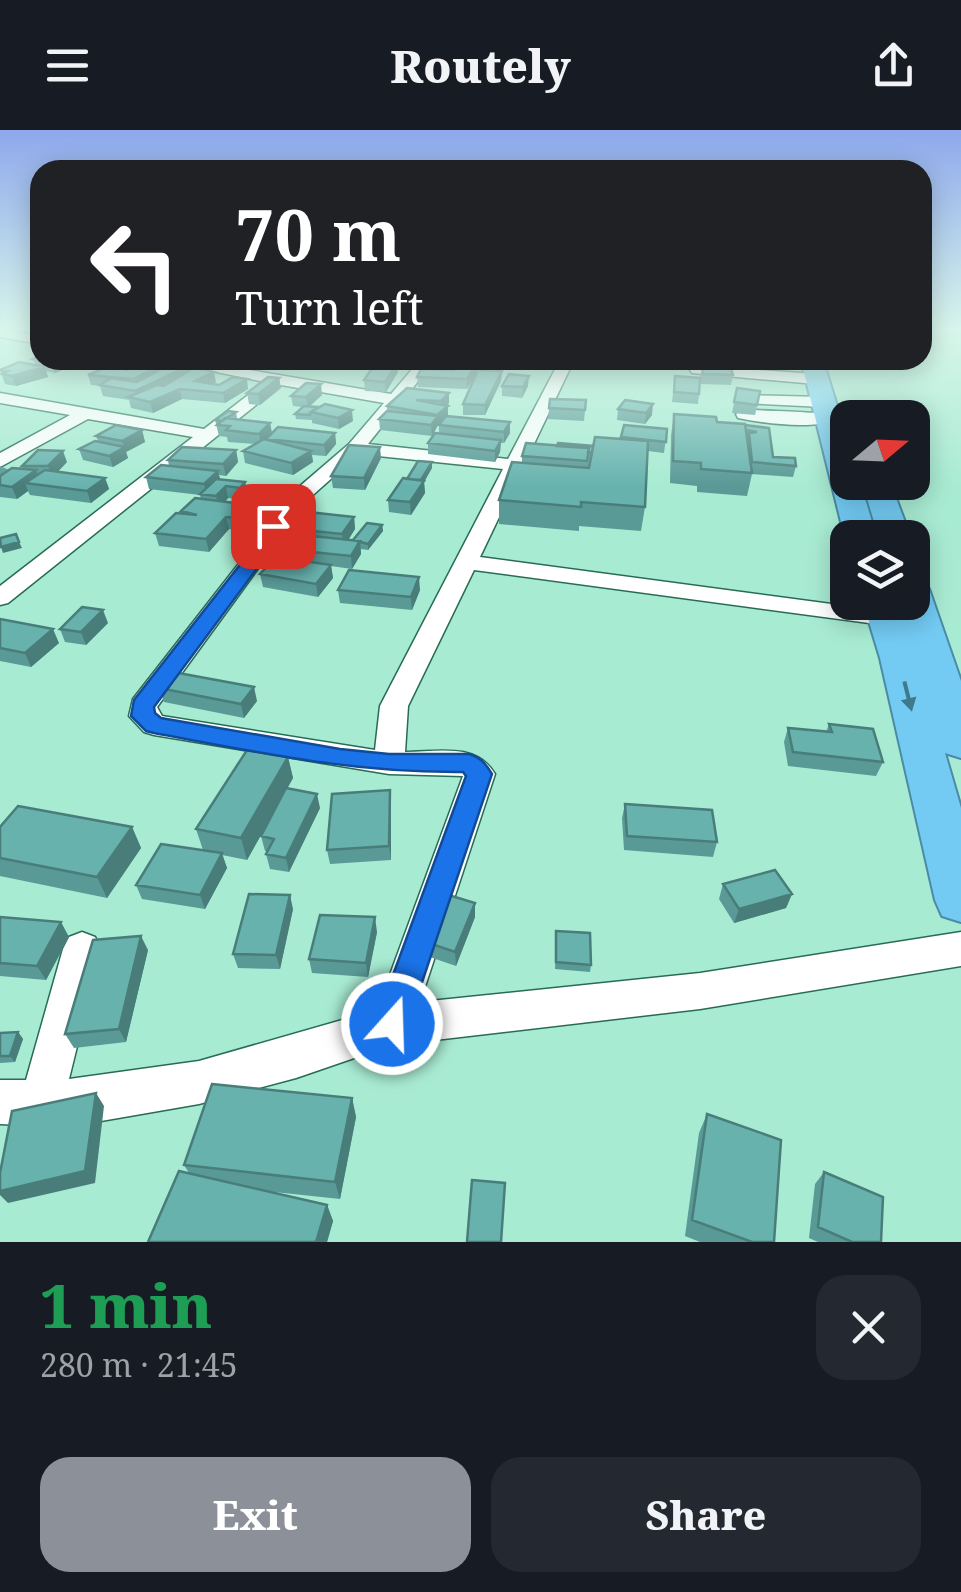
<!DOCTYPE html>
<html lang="en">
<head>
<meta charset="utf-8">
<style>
  body { margin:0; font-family:"Noto Serif",serif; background:#242831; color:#f1f3f6; height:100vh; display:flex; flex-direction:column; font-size:38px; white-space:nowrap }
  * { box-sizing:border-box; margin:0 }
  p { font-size:32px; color:#9ea1a6 }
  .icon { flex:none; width:55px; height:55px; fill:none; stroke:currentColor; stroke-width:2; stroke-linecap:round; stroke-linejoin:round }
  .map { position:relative; height:1112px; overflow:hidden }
  .sheet { display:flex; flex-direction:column; background:#171b24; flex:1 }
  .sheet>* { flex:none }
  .hud { position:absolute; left:30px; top:30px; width:902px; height:210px; border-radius:30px; box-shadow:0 5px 25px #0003; background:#202124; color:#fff; overflow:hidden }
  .needle { width:65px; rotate:71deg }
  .tools { position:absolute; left:830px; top:270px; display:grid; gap:20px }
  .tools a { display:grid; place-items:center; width:100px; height:100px; border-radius:20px; background:#171b24; box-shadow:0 5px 25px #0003; font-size:50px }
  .pin { position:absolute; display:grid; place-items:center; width:85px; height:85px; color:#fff; margin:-42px; border-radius:20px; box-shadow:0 5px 15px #0006 }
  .me { position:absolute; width:110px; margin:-55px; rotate:20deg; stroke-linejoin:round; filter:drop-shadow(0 0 8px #0008) }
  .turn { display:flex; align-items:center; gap:35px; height:210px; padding:0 40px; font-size:45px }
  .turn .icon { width:130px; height:130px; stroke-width:2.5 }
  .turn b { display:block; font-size:70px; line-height:85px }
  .round { display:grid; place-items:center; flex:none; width:105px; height:105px; border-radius:30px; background:#242831 }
  .overview { display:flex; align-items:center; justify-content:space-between; height:170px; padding:0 40px }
  h1 { font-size:60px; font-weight:800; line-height:75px; color:#1e9e55 }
  .cta { display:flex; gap:20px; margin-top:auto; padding:20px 40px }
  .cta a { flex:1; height:115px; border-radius:30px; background:#8c9099; color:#fff; font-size:40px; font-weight:800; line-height:115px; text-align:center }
  .cta a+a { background:#242831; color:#f1f3f6 }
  header { display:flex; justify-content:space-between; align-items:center; height:130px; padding:0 40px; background:#171b24; font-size:45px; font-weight:800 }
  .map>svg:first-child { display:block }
</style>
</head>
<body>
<header><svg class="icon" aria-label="menu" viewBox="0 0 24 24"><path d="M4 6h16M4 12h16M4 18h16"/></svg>Routely<svg class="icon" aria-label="share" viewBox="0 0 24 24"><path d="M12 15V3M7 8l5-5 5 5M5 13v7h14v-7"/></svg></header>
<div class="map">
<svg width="961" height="1112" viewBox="0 0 961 1112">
  <rect width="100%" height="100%" fill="#a8ebd3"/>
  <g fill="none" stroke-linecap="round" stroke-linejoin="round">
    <defs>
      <path id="minor" d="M0,200l40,6v8l-40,-7z
        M159,230h32l200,34 29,-34h15l-67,84 140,15 52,-99h14l-94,197 404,54 12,7 -12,7 -410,-55 -66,136 -3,46c32,0 71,-10 90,22l-75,228 280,-29 261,-41v34l-261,43 -308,36 -96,33 -97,26 -98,17 -60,5 -41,-2v-44h26l37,-131 6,-12 13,-5 13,5 6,12 -32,130 130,-18 178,-51 86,-234 -74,-2 -235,-39 -10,-3 -15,-16 4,-17 111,-142 27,-46 78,-67 35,-41 -103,-18 -273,218 -8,2v-19l193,-149 -105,-18 -88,48v-14l70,-38 -70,-12v-10l204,36 61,-47zM359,324l144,15 -123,237 -5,44 -213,-34 -5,-9 108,-148 22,-41z
        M697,236l119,8 8,5 -8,5 -124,-11 -2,-3z
        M747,265l76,2 8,5 -8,5 -82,-4v-6z
        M744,279c21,3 82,1 93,9 -19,13 -75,5 -99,0l-2,-4z"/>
      <path id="highway" d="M801,230h22l25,82v40h12l17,56h-29v3l-3,-3z
        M862,352h28l21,56h-32z
        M912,449l12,3 5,7 32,92v77l-16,-5 16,55v114l-19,-6 -7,-16 -55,-242 -17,-56h35l4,13 -3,-13h13z"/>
    </defs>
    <use href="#minor" stroke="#286b57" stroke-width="3"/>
    <use href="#highway" stroke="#4b8ba4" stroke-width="4"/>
    <use href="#minor" fill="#fff" fill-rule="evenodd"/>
    <use href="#highway" fill="#73cbf4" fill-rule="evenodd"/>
  </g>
  <path fill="#599996" d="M33,229l43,5 -21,9 -9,-2 2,6 -32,9 -11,-2 -5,-14 36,-5z
    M144,230l1,3 22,-1 1,4 19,-3v-3h30l-11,6 -15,-2 3,4 22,14 -4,2 36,5 -23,14 -43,-4 -29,14 -22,-5 -2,-8 -26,-4 -3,-10 -9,-1 -3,-10z
    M388,230h22v2l-8,6 -4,-1v5l-12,20 -21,-1 -1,-11z
    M435,230h53l-3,8 -8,-1v5l25,-1 -1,10 -16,34h-22v-11l12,-28 -8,13 -49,-2 -1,-10 12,-8 -1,-4z
    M494,230h48l-3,4z
    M663,230h47v4l23,11 -2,10 -30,-1 -1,-6 2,-10h7l-47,-4z
    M675,246l24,18 -1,10 -26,-2z
    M279,248l2,10 -21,17 -11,-1 -2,-11z
    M502,256h26l-6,12 -20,-2z
    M407,258l42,15 -2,3 1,10 62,6v11l-6,10h-3l-1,9 -5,10 -67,-8v-11l11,-9v-9l2,-2 -3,2 -6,11 -52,-6 -1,-11 8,-8v-5z
    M737,258l23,3 -5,24 -23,-2z
    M322,265l-13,11 44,15 -14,8 -27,-6v-3l-16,-1 -1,-5 7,-7 -9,-1 -2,-10z
    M550,269l36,1 -2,21 -36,-2z
    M618,279l34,6 -7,9 -28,-4z
    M236,282l1,6 -2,1 35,4 2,10h63l1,11 -10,12 -14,-1 1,7 -20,13 -48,-12 -2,-12 12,-7 -27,-2 -1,-5 -8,-1 -4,-16z
    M674,284l43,8 28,3 28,32 23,9 -3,11 -41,-3 -5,22 -50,-4v-6l-27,-3 1,-48z
    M667,299l-3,24 -16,-2 -3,56 -4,24 -62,-5v5l-80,-7v-24l23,-37v-7l35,-10h36z
    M142,300l3,12 -19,10 2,6 -15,9 -30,-7 -4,-11 19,-8 -2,-5z
    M236,320l2,12 -12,14 -7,-1 1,4 25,3 3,12 -6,6 -14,-2 -3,4 28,15 -12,14 -12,-2 -20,23 -50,-6 -4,-13 26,-20v-2l20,-12 -1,-4 -51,-6 -3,-12 23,-11 -1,-6z
    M381,328l-16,32 -32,-2 -2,-12z
    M67,332l-9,9 47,7 4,11 -18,14 -61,-8 -2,-4 -11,8 -17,-2v-31l9,4 14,-1 -1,-3z
    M432,338l-8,14 1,11 -14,22 -22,-3 -1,-12 19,-21z
    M354,387l1,12 -7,11h5l29,-15 1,6 -15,19 -7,-1v5l-9,15 -21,-3 2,12 -15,19 -55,-10 -3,-13 24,-16 -2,-9 13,-15 -1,-5z
    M338,460h82l-8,20 -72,-7z
    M0,489l59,24 -28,24 -31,-6z
    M108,493l-22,22 -21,-3 -5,-13z
    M159,558l98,13 -13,17 -80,-16z
    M829,594l54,38 -7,14 -88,-10 -4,-24 4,-14 38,4z
    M288,627l5,21 -6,11 33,19 -31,64 -19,-3 -4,-15 2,-3h-3l-4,-15 10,-19 -24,43 -25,-5 5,13 -22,41 -63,-10 -6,-14 67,-35 -7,-21z
    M625,674l92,38 -4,15 -89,-7 -2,-32z
    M391,675v55l-61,4 -3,-14z
    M0,697h132l9,21 -34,50 -107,-22z
    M723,754l69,10 -6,14 -52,15 -15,-24z
    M475,773v14l-19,49 -35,-12 -1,-14z
    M293,779l-13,60 -42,-1 -5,-14z
    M0,787l69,20 -23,43 -46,-4z
    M377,802l-9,45 -56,-4 -3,-14z
    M556,808l35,27 -1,7 -35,-3z
    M148,820l-22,92 -52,6 -9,-14z
    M18,902l5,7 -8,23 -15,1v-30z
    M352,968l4,19 -16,82 -75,-8 62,14 6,16 -6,21h-179l41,-69 -5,-8z
    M707,984l67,128h-74l-15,-6 14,-103z
    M824,1042l57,70h-63l-9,-4 6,-54z"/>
  <path fill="#497d7a" d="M59,230h15l2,4 -21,9 -3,-10z
    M204,230h13l-11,6z
    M167,232l3,10 -34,17 -3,-10z
    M398,232v10l-12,20 -1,-10z
    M477,233v10l-10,16v-10z
    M193,234l2,10 -57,25 -3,-8z
    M45,237l3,10 -32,9 -4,-10z
    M502,241l-1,10 -16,34v-10z
    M214,242l2,10 -19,9 -2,-10z
    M529,246l-1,10 -6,12 1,-11z
    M279,248l2,10 -21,17 -2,-11z
    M247,249l1,10 -23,14 -2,-10z
    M321,254l1,11 -14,13 -2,-11z
    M180,259l2,10 -29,14 -3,-11z
    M449,263v10l-4,5 3,-2v10l-10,9 -6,11 -1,-11 6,-10 5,-4 -1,-10z
    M653,274l-1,11 -7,9 1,-11z
    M352,280l1,11 -14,8 -1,-11z
    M510,292v11l-6,10v-11z
    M270,293l2,11 -11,11 -2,-11z
    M142,300l3,12 -19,10 2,6 -15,9 -4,-11 15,-9 -2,-6z
    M335,303l1,11 -10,12 -2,-11z
    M501,310l-1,12 -5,10v-11z
    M380,317l1,11 -16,32 -1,-12z
    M236,320l2,12 -12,14 -3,-12z
    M63,321l4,11 -15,16 -4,-12z
    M311,321l2,11 -20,13 -2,-12z
    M432,332v6l-8,14 1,11 -14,22 -1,-13z
    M36,340l4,12 -15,1 3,8 -11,8 -5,-12z
    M218,341l3,12 -14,13 -3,-12z
    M105,348l4,11 -18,14 -4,-12z
    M245,352l3,12 -6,6 -2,-12z
    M226,356l2,12 -9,10 -3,-12z
    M251,375l2,12 -12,14 -3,-13z
    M226,387l3,12 -20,23 -3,-13z
    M354,387l1,12 -11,18 -2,-13z
    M382,395l1,6 -15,19v-6z
    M360,411l1,13 -9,15 -1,-13z
    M19,412l3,6 -19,5 -2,-6z
    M331,435l2,13 -15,19 -2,-13z
    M419,447l1,13 -8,20 -1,-13z
    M103,480l5,13 -22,22 -5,-13z
    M53,499l6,14 -28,24 -6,-14z
    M254,557l3,14 -13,17 -3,-14z
    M288,627l5,21 -46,82 -6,-22z
    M390,660l1,15v55l-2,-14z
    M317,664l3,14 -31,64 -3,-14z
    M132,697l9,21 -34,50 -10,-21z
    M222,723l5,15 -22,41 -5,-14z
    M792,764l-6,14 -52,15 5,-14z
    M290,765l3,14 -13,60 -4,-14z
    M475,773v14l-19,49 -1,-14z
    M375,787l2,15 -9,45 -2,-14z
    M61,792l8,15 -23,43 -9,-14z
    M141,806l7,14 -22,92 -7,-13z
    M18,902l5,7 -8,23 -5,-6z
    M96,963l8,13 -9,77 -87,20 -8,-8v-4z
    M352,968l4,19 -16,82 -5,-17z
    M327,1075l6,16 -6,21h-11z"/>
  <path fill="#68b2ae" stroke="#497d7a" stroke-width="2.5" d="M40,226v4h19l-7,3 -19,-4z
    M124,230h20l-19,10 29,-10 13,2 -34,17 -45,-4z
    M435,230h19l23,3 -10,16 -50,-2 4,-8 34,1 -27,-5z
    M176,231l17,3 -58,27 -35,-6 11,-7 26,4z
    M377,231l21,1 -13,20 -21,-2z
    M19,232l26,5 -33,9 -10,-2 6,-3 -8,-1z
    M709,234l21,1 3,10 -30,-1 -1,-6 8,1z
    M195,237l19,5 -19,9 24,4 14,-8 14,2 -24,14 -43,-4 -30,13 -22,-5 29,-12 7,1z
    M478,240l24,1 -17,34 -22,-1z
    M509,244l20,2 -6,11 -21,-1z
    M675,246l25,2 -1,16 -25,-2z
    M268,247l11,1 -21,16 -11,-1z
    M306,253l15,1 -15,13 -15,-1z
    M407,258l42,5 -8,8 -25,-1 32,6 -11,9 -50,-9z
    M737,258l23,3 -3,14 -23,-3z
    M550,269l36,1 -1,10 -36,-2z
    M625,270l28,4 -7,9 -28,-4z
    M325,274l27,6 -14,8 -27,-6z
    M304,276l14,1 -7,5 -1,3 -15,-1z
    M228,281l8,1 -14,9 -7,-1z
    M387,281l51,5 -7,9 -52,-6z
    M674,284l42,3 1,5 28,2 7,49 -51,-4v-6l-28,-2z
    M446,286l64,6 -6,10 -65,-7z
    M225,288l45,5 -11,11 -33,-4 4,-4 -13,-1z
    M116,295l26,5 -20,11 -26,-5z
    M624,295l43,4 -1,13 -45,-5z
    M745,295l24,3 4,29 22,1 1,8 -44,-4 -3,-29 8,-1 -11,-2z
    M278,297l57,6 -11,12 -58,-6z
    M435,303l66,7 -6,11 -67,-8z
    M595,307l53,4 -3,66 -64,-5v5l-82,-7 13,-38 77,6z
    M264,309l47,12 -20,12 -48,-12z
    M95,311l30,6 -16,9 -30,-7z
    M526,313l63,5 -2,13 -65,-5z
    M558,313l35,3 -1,7 -4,-1 1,-4 -32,-2z
    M349,315l31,2 -16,31 -33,-2z
    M182,317l54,3 -13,14 -55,-4z
    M38,320l25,1 -15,15h-26z
    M418,331l14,1 -11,18 -14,-1z
    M161,335l57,6 -14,13 -58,-7z
    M12,338l24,2 -24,17 -12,-2v-9z
    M45,340l60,8 -18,13 -62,-8z
    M403,348l21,3 -14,21 -22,-2z
    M216,349l29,3 -5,6 -14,-2 -10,10 -16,-2z
    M195,368l56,7 -13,13 -12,-1 -20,22 -51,-6 21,-20 21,2 -16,-4z
    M308,382l46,5 -12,17 -48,-5z
    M367,393l15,2 -14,19 -15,-4z
    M16,404l3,8 -18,5 -1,-9z
    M293,404l67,7 -9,15 -69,-7z
    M276,427l55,8 -15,19 -56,-10z
    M349,440l70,7 -8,20 -73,-7z
    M82,477l21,3 -22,22 -21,-3z
    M0,489l53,10 -28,24 -25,-5z
    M173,542l81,15 -13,17 -82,-16z
    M829,594l44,5 10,33 -90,-10 -5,-24 44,4z
    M247,620l41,7 -47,81 -45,-9z
    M286,658l31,6 -31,64 -20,-4 8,-15 -13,-3z
    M390,660l-1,56 -62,4 5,-56z
    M625,674l87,6 5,32 -90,-6z
    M18,676l114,21 -35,50 -97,-19v-31z
    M161,714l61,9 -22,42 -64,-10z
    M775,740l17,24 -53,15 -16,-25z
    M442,763l33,10 -20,49 -35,-12z
    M249,764l41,1 -14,60 -43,-1z
    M320,785l55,2 -9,46 -57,-4z
    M0,787l61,5 -24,44 -37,-3z
    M556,801l34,2 1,32 -35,-3z
    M141,806l-22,93 -54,5 28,-94z
    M18,902l-8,24h-10v-23z
    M212,954l140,14 -17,84 -151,-17z
    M96,963l-11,78 -85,20v-18l12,-62z
    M707,984l74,26 -7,102h-22l-60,-22z
    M179,1041l148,34 -11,37h-168z
    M824,1042l59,25 -2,45h-29l-34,-15z
    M472,1050l33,3 -4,59h-34z"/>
  <defs><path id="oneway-solid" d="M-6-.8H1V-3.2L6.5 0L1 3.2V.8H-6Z" transform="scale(2.5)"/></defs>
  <use fill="#3f798c" href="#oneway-solid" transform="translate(908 566) rotate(76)"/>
  <linearGradient id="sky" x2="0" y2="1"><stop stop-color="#8da8ec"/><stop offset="0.56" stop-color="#d8f6eb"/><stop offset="1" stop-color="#d8f6eb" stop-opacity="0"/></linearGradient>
  <rect width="961" height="356" fill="url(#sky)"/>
  <path fill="#1a73e8" stroke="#114b97" stroke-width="2.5" d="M273,391l9,5 -21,37 -107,144 1,6 6,5 179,31 49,5h80c11,3 17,10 23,20l-84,250 -5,12 -11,5 -12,-5 -5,-12 91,-248 -3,-4c-110,1 -202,-19 -309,-39l-8,-2 -15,-15 3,-16 112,-143 21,-35z"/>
</svg>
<div class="tools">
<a><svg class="needle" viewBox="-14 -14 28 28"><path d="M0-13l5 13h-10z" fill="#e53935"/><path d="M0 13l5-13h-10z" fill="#9ea1a6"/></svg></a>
<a><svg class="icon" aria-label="layers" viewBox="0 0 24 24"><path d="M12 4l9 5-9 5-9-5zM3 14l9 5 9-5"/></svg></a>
</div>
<div class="pin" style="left:273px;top:396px;background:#d93025"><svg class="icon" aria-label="arrive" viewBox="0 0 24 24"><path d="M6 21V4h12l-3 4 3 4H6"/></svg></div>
<svg class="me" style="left:392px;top:894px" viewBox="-20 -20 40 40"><circle r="17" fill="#1a73e8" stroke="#fff" stroke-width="3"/><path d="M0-11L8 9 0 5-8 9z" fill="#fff"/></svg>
<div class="hud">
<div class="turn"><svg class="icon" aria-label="left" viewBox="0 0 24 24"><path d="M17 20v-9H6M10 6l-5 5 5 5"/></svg><div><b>70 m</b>Turn left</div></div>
</div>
</div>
<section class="sheet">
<div class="overview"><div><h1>1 min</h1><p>280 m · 21:45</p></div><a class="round"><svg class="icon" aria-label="close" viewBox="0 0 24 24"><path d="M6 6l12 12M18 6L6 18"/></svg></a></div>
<div class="cta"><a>Exit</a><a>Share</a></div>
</section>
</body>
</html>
